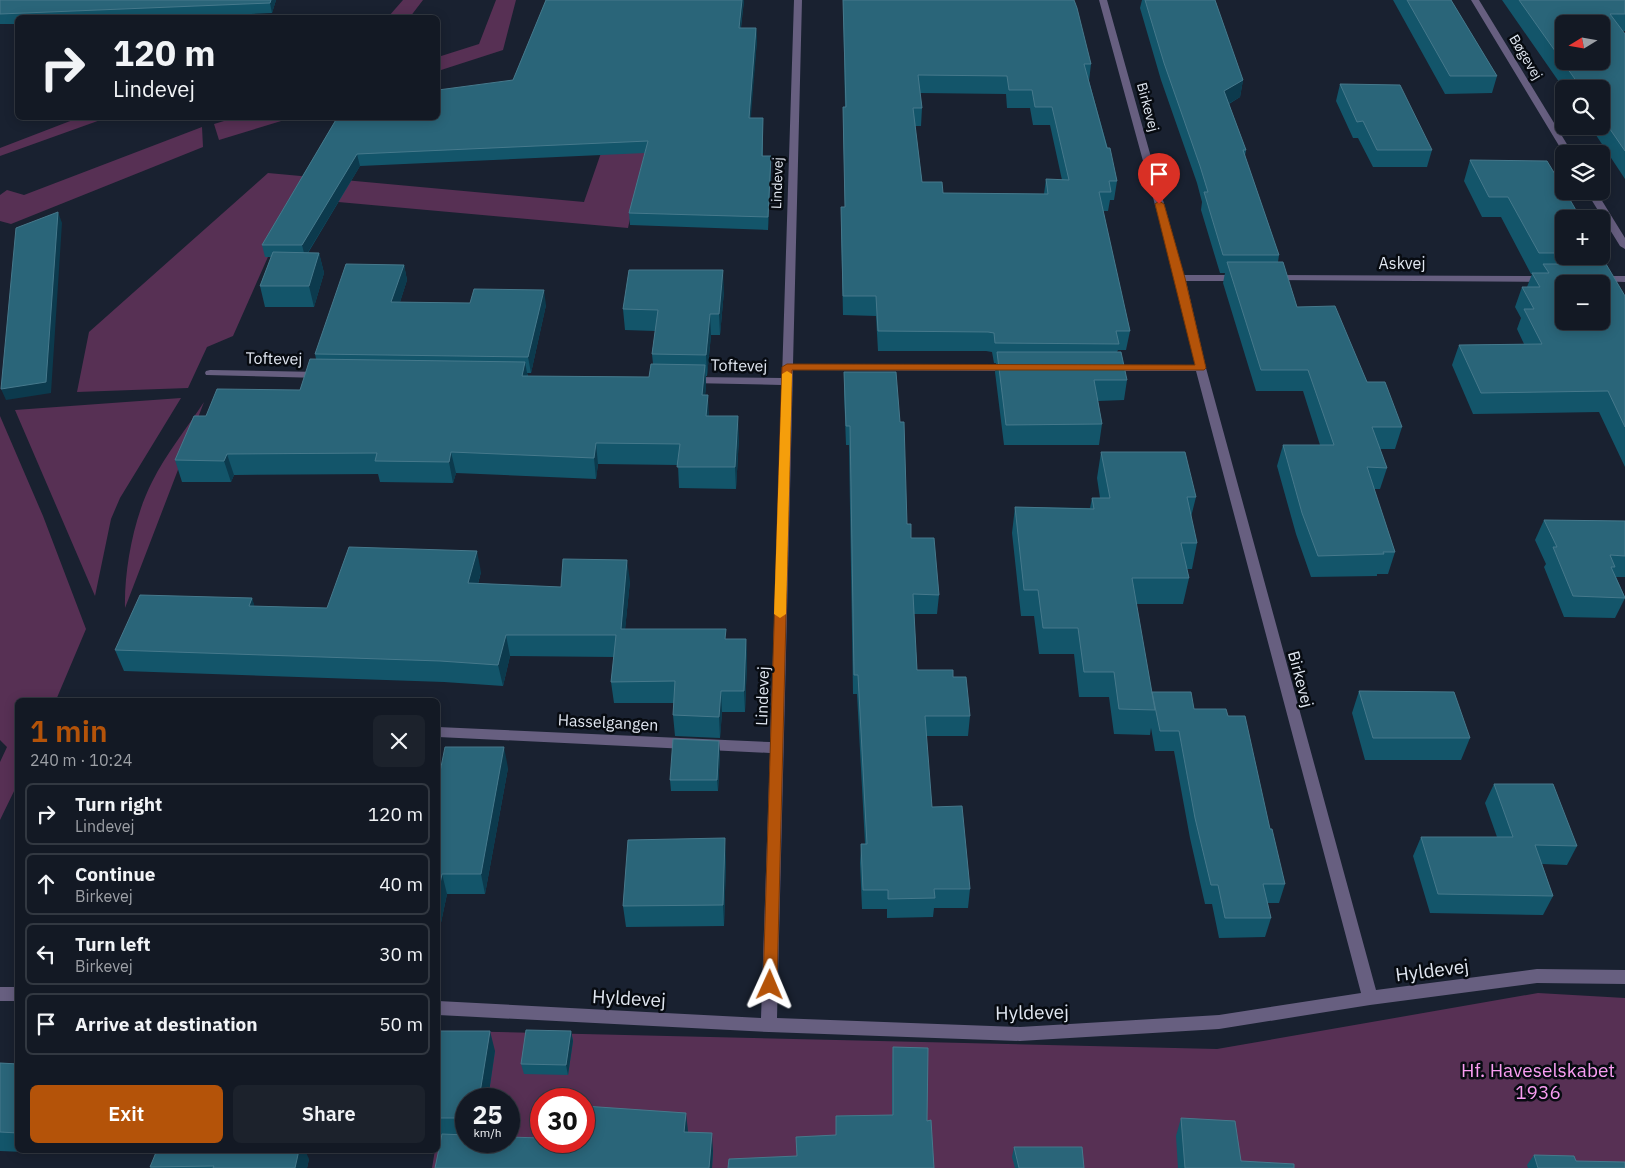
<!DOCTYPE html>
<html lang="en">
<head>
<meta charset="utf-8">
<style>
  body { margin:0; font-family:"IBM Plex Sans",sans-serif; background:#1c222c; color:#f1f3f6; height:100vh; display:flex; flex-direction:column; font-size:19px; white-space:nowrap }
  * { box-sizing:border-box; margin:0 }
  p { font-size:16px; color:#9da0a6 }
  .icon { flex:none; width:28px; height:28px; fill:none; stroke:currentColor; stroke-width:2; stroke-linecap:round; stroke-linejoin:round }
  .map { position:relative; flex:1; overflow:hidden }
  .drawer { position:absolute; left:15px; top:698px; width:425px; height:455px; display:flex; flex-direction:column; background:#131924; border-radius:8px; box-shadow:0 2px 12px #0003,0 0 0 1px #323841 }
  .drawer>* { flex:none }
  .guide { position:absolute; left:15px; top:15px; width:425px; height:105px; border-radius:8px; box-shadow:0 2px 12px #0003,0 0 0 1px #323841; background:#131924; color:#f1f3f6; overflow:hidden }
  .needle { width:32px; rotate:259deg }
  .tools { position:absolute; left:1555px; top:15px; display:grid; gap:10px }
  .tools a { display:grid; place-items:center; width:55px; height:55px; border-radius:8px; background:#131924; box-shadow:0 2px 12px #0003,0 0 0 1px #323841; font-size:25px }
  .speed { position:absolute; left:455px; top:1088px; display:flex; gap:10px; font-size:25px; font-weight:700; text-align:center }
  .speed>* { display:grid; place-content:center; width:65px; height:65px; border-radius:50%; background:#131924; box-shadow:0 2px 12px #0003,0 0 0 1px #323841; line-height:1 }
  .speed small { font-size:12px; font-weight:400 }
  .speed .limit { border:8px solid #d22; background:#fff; color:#111 }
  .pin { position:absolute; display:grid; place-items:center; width:42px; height:42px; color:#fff; margin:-51px -21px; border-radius:50% 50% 50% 0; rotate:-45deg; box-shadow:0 0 5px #0007 }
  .pin .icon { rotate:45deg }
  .me { position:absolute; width:55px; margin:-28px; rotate:1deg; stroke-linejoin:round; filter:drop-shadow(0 0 4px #0008) }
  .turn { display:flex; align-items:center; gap:18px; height:105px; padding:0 15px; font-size:22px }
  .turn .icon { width:65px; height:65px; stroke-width:2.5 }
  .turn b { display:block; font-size:35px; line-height:42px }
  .round { display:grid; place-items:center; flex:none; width:52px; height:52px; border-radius:8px; background:#1c222c }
  .headline { display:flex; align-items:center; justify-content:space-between; height:85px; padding:0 15px }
  h1 { font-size:30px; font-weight:600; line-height:38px; color:#b45309 }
  .primary-button { display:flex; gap:10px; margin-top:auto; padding:10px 15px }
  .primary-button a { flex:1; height:58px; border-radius:8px; background:#b45309; color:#fff; font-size:20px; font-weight:600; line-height:58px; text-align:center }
  .primary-button a+a { background:#1c222c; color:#f1f3f6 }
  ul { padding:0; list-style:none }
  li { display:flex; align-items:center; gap:15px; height:62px; margin:0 10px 8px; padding:0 5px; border:2px solid #323841; border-radius:8px }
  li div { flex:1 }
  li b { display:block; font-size:19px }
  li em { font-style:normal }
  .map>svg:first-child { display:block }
</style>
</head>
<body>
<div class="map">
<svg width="1625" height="1168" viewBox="0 0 1625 1168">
  <rect width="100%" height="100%" fill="#192130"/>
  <path fill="#573054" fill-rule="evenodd" d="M403,0h20l-13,17h-30l9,-1z
    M496,0h20l-13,50 -65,21v-14l41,-13z
    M654,0l-3,123 -23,105 -334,-30 -61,138 -26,11 -19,41 -111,4 12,-60 179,-159 316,29z
    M78,118h28l-106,38v-8z
    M234,118h57l-72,22 -5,-16z
    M202,127l1,20 -192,77 -11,-3v-26l7,-5 17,5z
    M181,398l-61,100 -9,21 -16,77 -80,-186z
    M204,402l-79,206c-1,-39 9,-91 27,-126 14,-28 35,-54 52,-80z
    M0,416l43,100 43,113 -30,71h-38l-1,85 -17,35v-58l7,-15 -7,-7z
    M1538,993l87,5v170h-1193l3,-18h3v-18l15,-101 764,18zM466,1099h43v42h-43zM541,1099h43v42h-43z"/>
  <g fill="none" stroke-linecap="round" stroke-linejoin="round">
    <path fill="#675f80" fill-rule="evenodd" d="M794,0h8l-9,364 219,1 5,3 -5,3 -219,-1 -16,648 243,9 199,-12 142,-22 -165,-622h-89l-5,-3 5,-3h88l-20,-87 -76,-278h8l77,275h56l5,3 -5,3h-54l20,87 170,622 161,-21 88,1v14l-88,-1 -167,22 -151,24 -199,12 -251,-9 -331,-17v-14l323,17 9,-265 -332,-16v-10l332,15 12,-357 -92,-2 -5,-3 5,-3 92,1z
      M1471,0h8l94,154h-9z
      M1586,191h10l29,47v11l-5,-3z
      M1273,275l275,1 5,3 -5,3 -279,-2 -1,-2z
      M1600,276h25v6l-29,-1v-4z
      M210,370l110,2 5,3 -5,3 -114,-3 -1,-2 1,-2z
      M0,987h18v14h-18z"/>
  </g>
  <path fill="#13556a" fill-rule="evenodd" d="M0,0h276l-4,13 -105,5h-149v6h-18z
    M546,0h198l-3,28h15l1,12 -7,78h13v38l8,12 -3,62 -138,-5 -1,-12 16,-60 -285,13 -52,87h11l5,20 -10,34h-49l-5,-21 11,-29h-6l-3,-12 75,-127 176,-38z
    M843,0l248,64 -2,17 28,100 -3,19h-4l-2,11h-5l27,120 -4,19h-8l-1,2 10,28 -3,20 -26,1 4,23 -3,21h-95l-9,-73 1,-9h-2l-2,-11 -6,-1h-108l-2,-35 -33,-1 -2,-90v-18h4l-2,-82v-18h2zM920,93l86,1 1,14h23l3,17h17l12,55 -16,-1 -2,15 -101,-1 -21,-11 -7,-56h6l1,-18z
    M1142,0h73l28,80 -3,17 -11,7 17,46 -1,6 34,99 -1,7 19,45 70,75 35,45 -7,22h-15l7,19 -7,21h-6l21,63 -7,22h-11v2l-66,1 -15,-43 -19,-68 6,-21h37l-17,-54h-47l-33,-108 2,-10h-5l-19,-63 1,-8 -5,-19 -36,-103 -21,-72z
    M1393,0h58l46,76 -5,17 -47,1z
    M1502,0h123v31h-3l3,3v145l-35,-53h11v-37h-37z
    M1340,84l92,66 -5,17h-54l-15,-29h-5l-17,-37z
    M1470,160l94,59v37h36l-3,8 28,32v171l-26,-55 -126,2 -21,-49 7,-20 65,-1 -7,-15 4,-11 -6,-11 7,-20h5l5,-13h-1l-30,-57h-19l-18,-36z
    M404,265l3,15 -7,22 146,3 -15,68h-4l1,3 121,1 4,-13 -1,-10 3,-23 -30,-1 -2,-21 101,-18 -4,44h-9l-4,41h-1v10l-1,9 4,21 30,21 -3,52 -57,-1 -1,-23 -80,-1 -2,15 -140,-6 -3,10 -73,-1 -2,-8 -144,1 -3,7h-49l-7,-22 31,-44 94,-26 16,-31 -1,-5z
    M844,372l63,152 4,14 28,57 -2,19h-23l3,56 36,7 17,39 -2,20h-42l6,71 38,82 -2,19h-34l-1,9 -46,1v-9h-25l-2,-46 1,-19h4l-8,-150h-4l-4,-249h-3l-2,-53z
    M1101,452l95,45 -5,20 6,26 -5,26h-5l2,9 -6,26h-47l16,89 42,16 34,7 42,113 15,55 -6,19h-12l4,15 -6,19 -46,1 -7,-34h-7l-15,-66 -16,-87h-19l-4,-23 -1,7 -36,-1 -5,-37h-30l-5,-43h-35l-5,-38h-13l-9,-83 3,-26 75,1 2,-10h8l-3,-20z
    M1544,520l81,1v56h-9l9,20v1l-10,20 -51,-1 -20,-50 2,-3 -11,-24z
    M481,572l-3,12 83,3 69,-6 -5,48 101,10h20l1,22 -2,51h-23l-2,26 -45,-2 -2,-21 1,-12h-60l-3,-21 3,-25 -104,-1 -7,30 -59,-4 -320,-11 -9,-21 137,-52 2,8 73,2z
    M1359,691l111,47 -9,22h-96l-13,-47z
    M720,752l-2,39h-47l-1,-11z
    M508,768l-23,126h-38l-8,38h-1v-150z
    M1494,784l83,62 -10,19 -25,-1 11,32 -10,19 -113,-2 -17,-57 8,-19h76l-12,-34z
    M726,859l-2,67 -98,1 -3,-21z
    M438,1031l57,20 -7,48h-22v42h75l147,-9 25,19 -1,17h-277l6,-30h-3z
    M571,1031l2,10 -5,34 -44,-1 -3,-10z
    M893,1047l34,74 -91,14v-19l56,-1v-50z
    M0,1063l18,1v86h56l-1,4 -73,-3z
    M1181,1118l60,43 53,7h-116l-2,-32z
    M1014,1147l70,21h-69l-3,-11z
    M1534,1155l91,13h-97l-1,-3z
    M309,1159l-2,9h-156l-1,-1z"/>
  <path fill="#0c3a4d" d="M271,0h5l-4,13 -2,-10z
    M742,0h2l-5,40v-12z
    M756,28l1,12 -7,90 -1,-12z
    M1243,80l-3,17 -19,11 3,-17z
    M357,154l3,12 -55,91 -3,-12z
    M771,156v12l-3,62v-13z
    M58,212l4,11 -11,170 -45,7 -5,-11z
    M319,253l5,20 -10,34 -5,-21z
    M404,265l3,15 -12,38 -4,-16z
    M723,270l1,21 -4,44 -1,-21z
    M544,290l2,15 -15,68 -3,-16z
    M710,314l1,21 -4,41 -1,-21z
    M525,362l4,21 -7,-7z
    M705,365l1,21 -3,30 -1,-21z
    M708,395l1,21h-3z
    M738,416l1,21 -3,52 -1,-22z
    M596,443l2,21 -2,15 -2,-21z
    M451,452l5,21 -3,10 -4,-21z
    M227,454l7,21 -3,7 -7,-21z
    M477,551l4,21 -9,33 -4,-22z
    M627,560l3,21 -7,69 -2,-21z
    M252,598l7,22 -10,-14z
    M506,635l4,21 -7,30 -5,-21z
    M746,639l1,22 -2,51 -1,-21z
    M721,691l1,21 -2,26 -1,-21z
    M719,741l1,11 -2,39 -1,-11z
    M504,747l4,21 -23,126 -4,-20z
    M725,838l1,21 -2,67 -1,-21z
    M442,874l5,20 -8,38 -1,-4v-35z
    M490,1031l5,20 -7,48h-9z
    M571,1031l2,10 -5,34 -2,-10z
    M686,1113l2,18 -2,19 -2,-18z
    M712,1133l1,18 -1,17h-3z
    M70,1150h4l-1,4z
    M298,1150h7l4,9 -2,9h-12z"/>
  <path fill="#2a6579" stroke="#46798c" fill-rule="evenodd" d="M0,0h271l-1,3 -270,11z
    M546,0h196l-3,28h17l-7,90h14l-1,38h9l-3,61 -139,-4 19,-72 -291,13 -55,91h-40l75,-127h101v-28l75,-10z
    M843,0h231l3,8 14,56h-7l23,84h3l7,33h-8l2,11h-12l31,139h-14l3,13 -124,-1 -1,-10 -6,-1 -110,-1 -2,-35h-33l-2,-89h4l-2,-100h3zM918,75l89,1 2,14h23l3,17h17l17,73 -23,-1 2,15 -105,-1 -1,-11h-20l-9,-74h9z
    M1145,0h70l28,80 -19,11 22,59h-3l36,105h-56l-19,-63h4l-8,-26 -36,-103z
    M1407,0h44l46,76h-47z
    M1519,0h106v14h-15l15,20v117l-24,-35v-27h-19zM1564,24h37v37h-37z
    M1340,84l60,1 32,65h-55l-14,-29 -6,1z
    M1470,160l77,1 17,28v2h1l16,28h-17v34h-25l-31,-56h-19z
    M58,212l-12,170 -45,7 15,-161z
    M273,252l46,1 -10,33h-49z
    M1227,262h56l14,45 38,-1 32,76h18l17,45h-30l15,41 -20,-1 28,85h-12l1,2 -66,2 -16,-43 -19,-68h51l-26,-75h-47z
    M346,264l58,1 -13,37 79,1 4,-14 70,1 -16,67 -213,-3z
    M1543,264h63l19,32v131l-17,-36 -127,2 -22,-48 83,-1 -18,-35h10l-12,-22h18l-8,-14h17zM1564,284h37v37h-37z
    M629,270h94l-4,44h-9l-4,41 -54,-1 6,-44 -35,-1z
    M997,352h124l6,28h-33l8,44 -96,1z
    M310,359l215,3 -3,14 127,1 2,-13 54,1 -3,30h6l-2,21h32l-3,51h-58l3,-23 -84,-1 -2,15 -143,-6 -2,10 -74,-1 2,-8 -150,1 -3,7 -49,-1 19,-44h12l11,-27 83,1z
    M844,372h52l4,50h4l3,102h4v14h23l5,57 -26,-1 4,76h36v7h13l4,39h-45l7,91 30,-1 8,83h-36l1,9 -47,1v-9h-25l-2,-46h6l-9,-169h-4l-4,-249h-4z
    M1101,452h84l11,45h-9l10,46h-16l8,35h-57l23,132 -36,-1 -5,-37h-30l-6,-44h-35l-5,-38h-14l-9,-83 79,2 -2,-11h18z
    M1544,520l81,1v35l-15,-1 5,12h-4l14,31 -52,-2 -20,-49h4z
    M349,547l128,4 -9,32 93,4 2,-28 64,1 -6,69h105l-1,10h21l-2,52h-23l-2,26 -46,-2 2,-34 -64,1 5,-47h-110l-8,30 -58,-4 -325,-11 25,-55 112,3 -3,8 78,2z
    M1359,691l95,1 16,46h-97z
    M1152,692h39l3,17h32l2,7h17l25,113h2l13,55h-22l8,34h-46l-7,-33h-7l-16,-67 -16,-87h-19z
    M673,739l46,2 -2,39h-47z
    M445,747h59l-23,127h-39l-4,19v-111z
    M1494,784h59l24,62 -42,-1 18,51 -115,-2 -17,-57h92z
    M725,838l-2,67 -100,1 5,-66z
    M526,1030l45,1 -5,34 -45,-1z
    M438,1031h52l-11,68h-13v19h-28z
    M893,1047l35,1 -1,73 4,-1 3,48h-206l1,-9 68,-3 -1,-19 40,-2v-19l57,-1z
    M0,1063l18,1v69l-18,-1z
    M584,1106l102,7 -2,19 28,1 -3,35h-274l7,-34 24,1v6h43v-4l32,1v3h43z
    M1181,1118l54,3 6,40 53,3v4h-109z
    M1014,1147h68l2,21h-65z
    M157,1150h142l-4,18h-82l1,-2 -64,1z
    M1534,1155l40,1 2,5 49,1v6h-87z"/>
  <path fill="#b45309" stroke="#753606" d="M1159,201l5,3 21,74 21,90 -2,2h-412l-15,615 -2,5 -5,1 -5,-1 -2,-5 19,-618 5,-3 408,1 -40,-161z"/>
  <path fill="#f59e0b" d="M787,371l5,3 -6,240 -6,4 -6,-4 8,-240z"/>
  <g text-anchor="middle" stroke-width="5" stroke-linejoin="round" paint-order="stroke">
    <g font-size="14" fill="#e1e7f1" stroke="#070b11">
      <text transform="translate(1526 57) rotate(59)" y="5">Bøgevej</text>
      <text transform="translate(1148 107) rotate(75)" y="5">Birkevej</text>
      <text transform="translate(777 183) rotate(-88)" y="5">Lindevej</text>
    </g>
    <g font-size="16" fill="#e1e7f1" stroke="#070b11">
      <text x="1402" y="269">Askvej</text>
      <text transform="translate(274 358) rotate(1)" y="6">Toftevej</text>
      <text transform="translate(739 365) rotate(1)" y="6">Toftevej</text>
      <text transform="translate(1301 679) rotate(75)" y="6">Birkevej</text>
      <text transform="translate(762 696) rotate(-88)" y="6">Lindevej</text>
      <text transform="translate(608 722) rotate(3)" y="6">Hasselgangen</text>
    </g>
    <g font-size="19" fill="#e1e7f1" stroke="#070b11">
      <text transform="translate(1432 970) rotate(-7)" y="7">Hyldevej</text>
      <text transform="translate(629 998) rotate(3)" y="7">Hyldevej</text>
      <text transform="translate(1032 1012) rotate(-1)" y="7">Hyldevej</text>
    </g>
    <g font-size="19" fill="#f89df1" stroke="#070b11">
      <text x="1538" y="1077">Hf. Haveselskabet<tspan x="1538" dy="22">1936</tspan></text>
    </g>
  </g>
</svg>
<div class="tools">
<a><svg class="needle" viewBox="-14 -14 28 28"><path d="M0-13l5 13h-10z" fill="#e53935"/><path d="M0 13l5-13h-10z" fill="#9da0a6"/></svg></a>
<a><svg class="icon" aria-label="search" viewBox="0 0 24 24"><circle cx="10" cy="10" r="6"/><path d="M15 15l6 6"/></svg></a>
<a><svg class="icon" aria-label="layers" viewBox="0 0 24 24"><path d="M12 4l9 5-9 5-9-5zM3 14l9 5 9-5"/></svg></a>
<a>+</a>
<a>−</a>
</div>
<div class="speed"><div>25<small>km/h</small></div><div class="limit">30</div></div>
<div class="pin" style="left:1159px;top:204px;background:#d93025"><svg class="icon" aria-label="arrive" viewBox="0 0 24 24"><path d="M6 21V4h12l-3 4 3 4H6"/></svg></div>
<svg class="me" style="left:770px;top:985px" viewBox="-20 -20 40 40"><path d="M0-17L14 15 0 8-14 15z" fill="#b45309" stroke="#fff" stroke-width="4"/></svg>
<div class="guide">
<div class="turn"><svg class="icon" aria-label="right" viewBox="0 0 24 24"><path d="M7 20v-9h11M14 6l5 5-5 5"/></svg><div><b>120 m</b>Lindevej</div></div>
</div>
<section class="drawer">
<div class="headline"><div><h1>1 min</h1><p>240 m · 10:24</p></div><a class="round"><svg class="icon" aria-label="close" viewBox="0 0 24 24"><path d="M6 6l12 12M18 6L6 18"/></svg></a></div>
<ul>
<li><svg class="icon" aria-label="right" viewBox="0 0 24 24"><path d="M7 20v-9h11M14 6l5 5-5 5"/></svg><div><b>Turn right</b><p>Lindevej</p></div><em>120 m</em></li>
<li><svg class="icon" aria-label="ahead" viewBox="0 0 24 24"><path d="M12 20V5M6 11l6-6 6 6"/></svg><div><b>Continue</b><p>Birkevej</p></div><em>40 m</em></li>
<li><svg class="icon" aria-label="left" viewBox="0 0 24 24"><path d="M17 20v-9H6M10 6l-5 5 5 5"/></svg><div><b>Turn left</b><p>Birkevej</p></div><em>30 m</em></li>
<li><svg class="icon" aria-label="arrive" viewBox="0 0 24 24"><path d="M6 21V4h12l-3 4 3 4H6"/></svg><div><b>Arrive at destination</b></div><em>50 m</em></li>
</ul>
<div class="primary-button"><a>Exit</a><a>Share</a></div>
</section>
</div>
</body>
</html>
